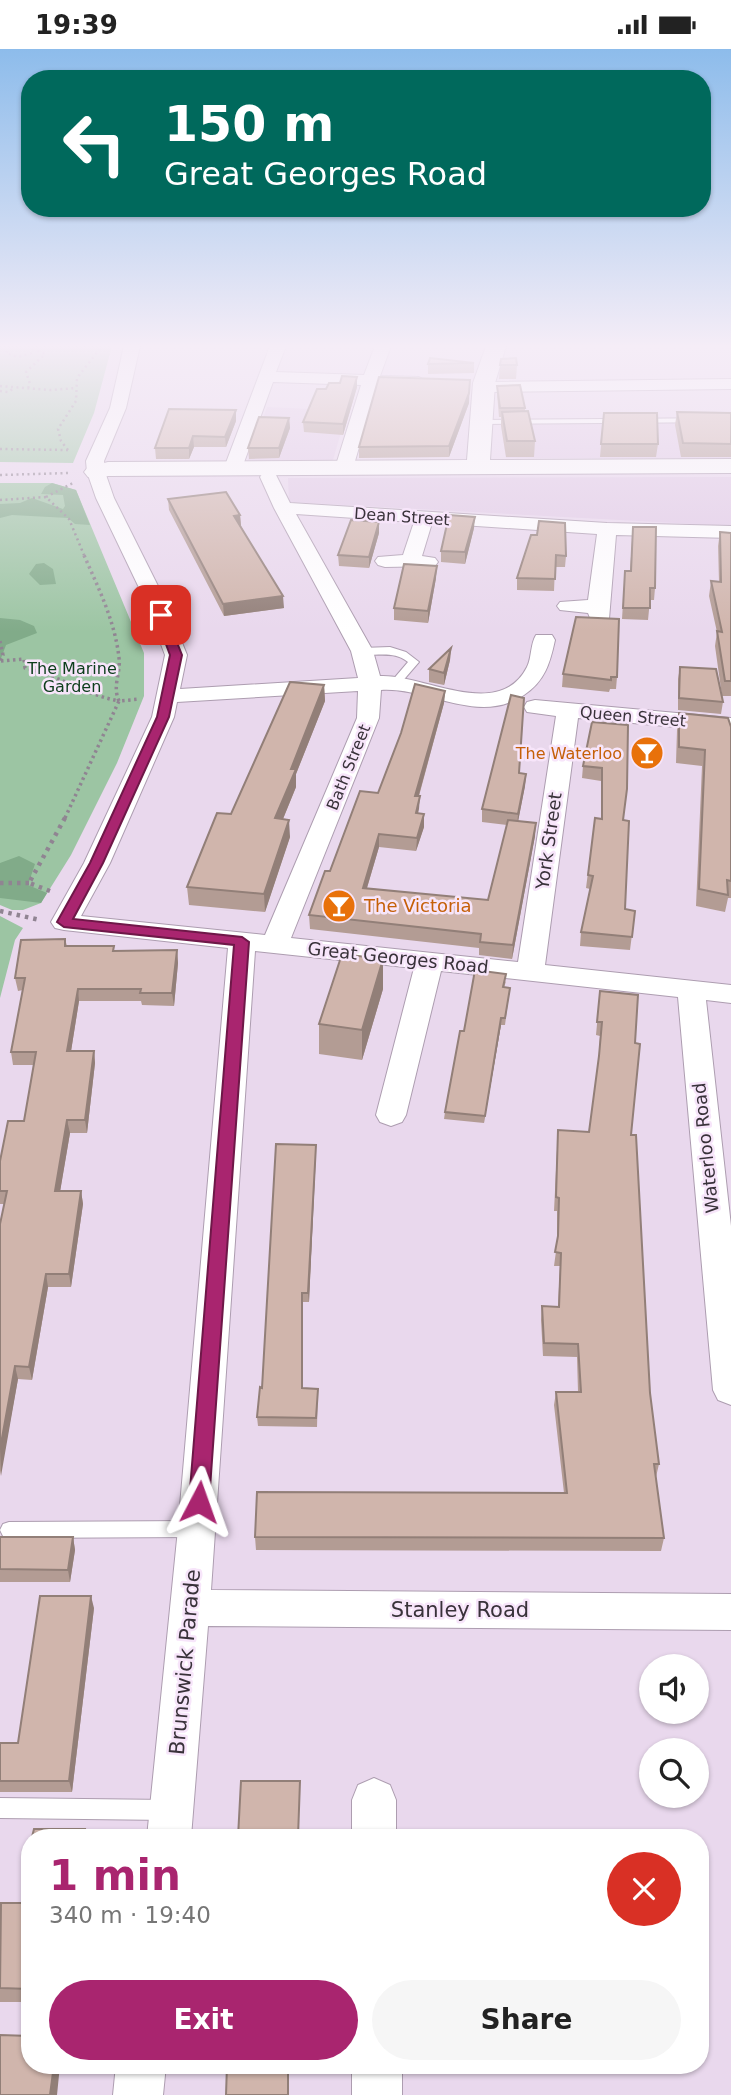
<!DOCTYPE html>
<html lang="en">
<head>
<meta charset="utf-8">
<style>
  body { margin:0; font-family:"DejaVu Sans",sans-serif; background:#f6f6f6; color:#222; height:100vh; display:flex; flex-direction:column; font-size:26px; white-space:nowrap }
  * { box-sizing:border-box; margin:0 }
  p { font-size:23px; color:#767676 }
  .icon { flex:none; width:38px; height:38px; fill:none; stroke:currentColor; stroke-width:2; stroke-linecap:round; stroke-linejoin:round }
  .map { position:relative; flex:1; overflow:hidden }
  .panel { position:absolute; left:21px; top:1780px; width:688px; height:245px; display:flex; flex-direction:column; background:#fff; border-radius:28px; box-shadow:0 2px 5px #0004 }
  .panel>* { flex:none }
  .hud { position:absolute; left:21px; top:21px; width:690px; height:147px; border-radius:28px; box-shadow:0 2px 5px #0004; background:#00695c; color:#fff; overflow:hidden }
  .tools { position:absolute; left:639px; top:1605px; display:grid; gap:14px }
  .tools a { display:grid; place-items:center; width:70px; height:70px; border-radius:50%; background:#fff; box-shadow:0 2px 5px #0004; font-size:35px }
  .pin { position:absolute; display:grid; place-items:center; width:60px; height:60px; color:#fff; margin:-30px; border-radius:14px; box-shadow:0 4px 10px #0006 }
  .me { position:absolute; width:77px; margin:-38px; rotate:4deg; stroke-linejoin:round; filter:drop-shadow(0 0 5px #0008) }
  .turn { display:flex; align-items:center; gap:24px; height:147px; padding:0 28px; font-size:32px }
  .turn .icon { width:91px; height:91px; stroke-width:2.5 }
  .turn b { display:block; font-size:49px; line-height:60px }
  .round { display:grid; place-items:center; flex:none; width:74px; height:74px; border-radius:37px; background:#f6f6f6 }
  .overview { display:flex; align-items:center; justify-content:space-between; height:119px; padding:0 28px }
  h1 { font-size:42px; font-weight:600; line-height:52px; color:#a9256f }
  .primary-button { display:flex; gap:14px; margin-top:auto; padding:14px 28px }
  .primary-button a { flex:1; height:80px; border-radius:42px; background:#a9256f; color:#fff; font-size:28px; font-weight:600; line-height:80px; text-align:center }
  .primary-button a+a { background:#f6f6f6; color:#222 }
  .status { display:flex; justify-content:space-between; align-items:center; height:49px; padding:0 35px; background:#fff; direction:ltr }
  .status svg { height:19px; fill:currentColor }
  .map>svg:first-child { display:block }
</style>
</head>
<body>
<div class="status"><b>19:39</b><svg viewBox="0 0 49 12"><path d="M0 12V9h3v3zM5 12V6h3v6zM10 12V3h3v9zM15 12V0h3v12zM26 1h20v11H26zM47 4h2v5h-2z"/></svg></div>
<div class="map">
<svg width="731" height="2046" viewBox="0 0 731 2046">
  <rect width="100%" height="100%" fill="#e9d8ed"/>
  <path fill="#e1cbe6" d="M267,358l44,2 31,20 -9,31h-85z
    M731,373v36h-225l-5,-33z
    M731,428v49l-442,-24 -1,-24z"/>
  <path fill="#9cc5a3" d="M0,297h112l-18,67 -21,50 -73,-1z
    M0,434h52l24,7 68,163v43l-27,67 -46,92 -30,48 -18,7h-11l-12,-5z
    M0,867l23,12 -8,12 -15,58z"/>
  <path fill="#81ab89" d="M52,434l24,7 14,35 -15,-1 -7,-6 -56,-3 -12,3v-14l20,-1 12,-5 31,11 2,-3 -2,-11 -22,-1 4,-7z
    M44,514l9,6 3,15 -16,1 -11,-11 7,-10z
    M0,569l20,2 14,6 3,7 -31,12 -6,16z
    M19,807l16,8 -7,21 19,8 -6,10 -41,-5v-35z"/>
  <g fill="none" stroke-linecap="round" stroke-linejoin="round">
    <defs>
      <path id="lane" d="M731,369v4l-251,2 -4,-2 4,-2z
        M390,598l16,5 13,10 -19,22 -4,1 -5,-3 17,-20c-18,-14 -36,-2 -51,-11l5,-3z
        M196,1472l6,2 3,6 -3,6 -6,2 -187,1 -6,-2 -3,-6 3,-6 6,-2z
        M0,1749l168,2 7,3 3,7 -3,7 -7,3 -168,-2z"/>
      <path id="street" d="M124,297h16l-14,62 -22,53 1,11 9,26 49,98 24,59 -7,34 178,-11 -7,-27 -77,-143 -14,-31 3,-4h12l15,30 317,20 124,3v12l-115,-3 -7,84 -3,4h-14l-4,-10 -28,-3 -3,-4 3,-4 28,-2 9,-66 -165,-11 -10,33 13,2 3,4 -3,4 -50,1 -7,-2 -3,-4 3,-4 25,-2 11,-33 -118,-8 77,137 7,25c44,-2 119,46 147,-9 5,-10 3,-22 9,-32h16l3,5c-5,23 -10,41 -31,55 -46,31 -95,-8 -143,-5l-2,28 -88,220 227,24 38,-246 -29,-4 -3,-5 3,-5 8,-2 196,18v14l-153,-14 -33,247 186,20v18l-25,-3 25,226v179l-13,-5 -5,-10 -35,-393 -237,-26 -35,144 -4,7 -11,4 -11,-4 -4,-7 38,-147 -159,-17 -44,639 520,4v36l-523,-4 -17,211h-44l31,-308 50,-581 -164,-18 -9,-2 -4,-6 33,-59 68,-146 13,-62 -22,-59 -47,-98 -9,-26 -1,-11 24,-53zM358,642l-1,27 -92,217 -184,-19 29,-53 64,-146 3,-15z
        M270,297h16l-10,26 88,3 11,-29h16l-11,30 39,1 8,5 -8,5 -42,-2 -24,83 -9,5 -9,-5 26,-83 -88,-3 -31,86 -3,4h-12l-3,-4z
        M731,330v10l-247,3 -8,-5 8,-5z
        M374,1729l16,7 6,15v37h-44v-37l6,-15z
        M116,2016h50l-3,30h-50z
        M352,2016h50v30h-50z"/>
      <path id="secondary" d="M486,297h20l-11,37 -5,77 241,-1v14l-623,3 -12,3 -8,-2 -4,-5 4,-5 20,-5 359,-2 6,-77z"/>
    </defs>
    <use href="#lane" stroke="#ad9db0" stroke-width="2"/>
    <use href="#street" stroke="#ad9db0" stroke-width="2"/>
    <use href="#secondary" stroke="#ad9db0" stroke-width="2"/>
    <path stroke="#908492" stroke-width="2.5" stroke-dasharray="2 3.5" stroke-linecap="butt" d="M0,297h40
      M10,297l-4,7 12,4 14,-4 1,-7
      M0,337l50,4 26,-2
      M28,339l2,-4 -4,-12 19,-18 -12,-5
      M0,342l8,1 6,-4
      M0,400l69,1
      M68,401l-7,-9 -3,-12 18,-28 1,-23 25,-32
      M0,426l70,-2
      M46,448l27,-14
      M0,451l46,-3 23,22 15,36"/>
    <path stroke="#908492" stroke-width="3.5" stroke-dasharray="2.5 3.5" stroke-linecap="butt" d="M0,592l3,14 -3,6
      M1,612l23,-2 1,9c33,7 61,27 94,33 -7,-15 2,-28 0,-43 -4,-37 -21,-71 -36,-105
      M65,769l54,-117 21,-2"/>
    <path stroke="#908492" stroke-width="4.5" stroke-dasharray="3.5 5" stroke-linecap="butt" d="M0,834h29
      M50,842l-21,-8 37,-67
      M0,862l40,9"/>
    <use href="#lane" fill="#fff" fill-rule="evenodd"/>
    <use href="#street" fill="#fff" fill-rule="evenodd"/>
    <use href="#secondary" fill="#fff" fill-rule="evenodd"/>
  </g>
  <path fill="#b39c94" d="M474,314v10l-46,1v-10z
    M500,316h17l-1,14h-17z
    M357,328v10l-14,48 -39,-3 -1,-10 23,-33z
    M497,337l28,22v3l10,30 -1,16h-28l-5,-31v-9h-2l-2,-23z
    M469,354l-20,54 -90,1v-11z
    M236,361v11l-10,26h-32l-5,12h-33l-1,-11z
    M677,363l54,1v44h-50l-6,-32z
    M604,364l54,31 -2,13h-56z
    M289,369l1,10 -11,30 -30,1 -1,-11z
    M168,450l72,16 1,11 43,82 -60,8 -55,-106z
    M633,478l22,61 -1,12h-4l-2,20 -26,-1 3,-48h5z
    M474,479l-9,36 -24,-2v-11z
    M720,483l11,1v163h-9l-7,-50 2,-14 -8,-36 2,-15 8,1 -1,-36z
    M379,484l-10,35 -30,-2 -1,-11z
    M531,486l35,21 -1,11h-10l-1,24 -37,-1v-12z
    M436,529l-8,45 -34,-3v-12z
    M451,599l-1,12 -6,25 -15,-3v-13z
    M680,618l43,35 -2,12 -43,-4v-31z
    M563,625l54,3 -1,12h-6l-1,3 -47,-5z
    M324,636l1,16 -29,73v13l-13,32 7,18 -25,75 -76,-7 -2,-18 44,-73z
    M445,642l-1,12 -25,93 -1,17 6,14 -8,24 -37,-4 -12,41 121,12 19,-75 -25,-3v-13l37,-36 7,1 -1,12 -7,35 17,15 -23,123 -33,-4v-7l-169,-19 -1,-14 21,-44 48,-78z
    M679,664l52,14v171h-3l-3,14 -29,-6 6,-140 -26,-3 1,-33z
    M592,673l31,98 2,89 10,2 -5,39 -50,-4 1,-14 9,-43 -4,-1 9,-70 6,1v-38l-19,-3 1,-12z
    M65,890l2,7h47v5l63,-1 1,13 -4,43 -32,-1 -1,-4h-62l-8,50h23l1,12 -8,70h-17l-10,58h21l2,13 -12,83h-23l-16,93 -14,-1 -18,97v-252l4,-20h-4v-43l24,-40 10,-56h-21l-2,-13 12,-62 -5,1 -3,-13z
    M383,910v30l-21,71 -43,-6v-30z
    M506,932l-2,7 5,7 -4,30h-4l-17,98 -40,-4 1,-7 19,-81z
    M600,942l35,52 -4,92 19,258 9,71 -3,13 8,61 -3,13 -405,-1 -1,-13 309,-44 -10,-88 2,-13h22l-1,-35 -34,-1 -2,-36 1,-14 16,1 2,-41h-6l3,-22v-33h-3l4,-81 31,2 9,-65 2,-31 -4,-1z
    M316,1096l-7,157h-7v86l16,1 -1,38 -59,-1 -1,-9 5,-29z
    M0,1488h73l2,13 -5,32h-70z
    M94,1559l-22,184h-72v-49h18z
    M30,1806v147h-30v-94l23,-5z"/>
  <path fill="#927f78" d="M357,328v10l-14,48v-11z
    M470,331l-1,23 -20,54v-11z
    M236,361v11l-10,26 -1,-10z
    M289,369l1,10 -11,30v-10z
    M193,387l1,11 -5,12v-11z
    M240,466l1,11 -7,-10z
    M475,468l-1,11 -9,36v-12z
    M379,473v11l-10,35v-11z
    M437,517l-1,12 -8,45v-12z
    M283,547l1,12 -60,8 -1,-12z
    M451,599l-1,12 -6,25v-12z
    M324,636l1,16 -29,73v13l-20,49 -1,-18 16,-49z
    M445,642l-1,12 -29,106v-13z
    M526,725l-1,12 -8,41 1,-13z
    M420,747l-1,13 -4,17 1,-13z
    M424,765v13l-8,24 1,-13z
    M289,771l1,17 -25,75 -1,-18z
    M536,774l-1,13 -23,123 1,-14z
    M379,785v13l-16,54v-13z
    M177,901l1,13 -4,43 -2,-13z
    M383,910v30l-21,71v-30z
    M78,940l1,12 -10,63 -2,-13z
    M501,969v7l-17,98 1,-7z
    M94,1002l1,12 -8,70 -2,-13z
    M67,1071l3,13 -12,71 -3,-13z
    M316,1096v9l-7,148 -1,-9z
    M81,1142l2,13 -12,83 -2,-13z
    M46,1225l2,13 -16,93 -3,-13z
    M15,1317l3,13 -17,97 -1,-27z
    M73,1488l2,13 -5,32 -2,-12z
    M91,1547l3,12 -22,184 -3,-11z
    M54,2016h6l-3,30h-7z"/>
  <path fill="#d0b5ac" stroke="#927f78" stroke-width="2" d="M430,309l44,5 -46,1z
    M516,309l1,7h-17l1,-6z
    M342,327l15,1 -14,47 -40,-2 14,-33h9l3,-6h11z
    M379,328l91,3 -1,13 -20,53 -90,1z
    M520,336l5,23h-25l-3,-22z
    M169,360l67,1 -11,27 -32,-1 -4,12h-34z
    M528,362l7,30h-28l-5,-29z
    M677,363l54,1v31l-48,-1z
    M604,364h53l1,31h-57z
    M259,368l30,1 -10,30h-31z
    M226,443l14,23 -6,1 49,80 -60,8 -55,-105z
    M449,466l26,2 -10,35 -24,-1z
    M351,471l28,2 -10,35 -31,-2z
    M539,472l26,2 1,33 -10,-1 -1,24 -38,-1 14,-43h6z
    M633,478h23l-1,61h-5v20h-27l2,-37h6z
    M720,483l11,1v148h-6l-8,-50 5,1 -11,-51 10,1z
    M404,515l33,2 -9,45 -34,-3z
    M576,568l43,2 -2,58h-6v3l-48,-6z
    M451,599l-7,25 -15,-4z
    M680,618l36,2 7,33 -44,-4z
    M290,633l34,3 -33,84h5l-21,49 14,2 -25,74 -77,-7 30,-74 14,1z
    M415,635l30,7 -30,105h5l-4,17 8,1 -7,24 -38,-4 -16,54 125,12 20,-80 28,3 -23,122 -33,-3 1,-8 -172,-19 16,-44h5l30,-80 18,2 23,-60z
    M511,646l13,3 -5,75 7,1 -8,40 -36,-5z
    M679,664l49,5 3,9v154l-4,-1 1,15 -29,-6 6,-139 -26,-3z
    M592,673l36,3 -1,64 -4,31 6,1 -4,88 10,2 -3,26 -51,-5 12,-56 -5,-1 7,-57 7,1v-51l-19,-2z
    M65,890v7h49l-1,5 64,-1 -5,43h-32l1,-4h-63l-11,62h27l-9,69h-18l-12,71h26l-12,83h-23l-17,93 -14,-1 -15,83v-225l7,-33h-7v-30l8,-40h16l12,-69h-25l14,-74h-10l6,-38z
    M342,905l41,5 -21,71 -43,-6z
    M475,921l31,4 -3,13 7,1 -5,30h-4l-16,98 -40,-4 15,-81h4z
    M600,942l38,4 -3,48 5,1 -9,91h5l14,258 9,71h-5l10,74 -409,-1 2,-45 310,1 -11,-101h25l-3,-48 -34,-1 -2,-37 17,1 2,-54 -6,-1 3,-16 1,-38 -3,-1 2,-67 31,2 10,-76 3,-34h-5z
    M276,1095l40,1 -8,148h-6v95l16,1 -2,29 -59,-1 3,-30 2,1z
    M0,1488h73l-5,33 -68,-1z
    M40,1547h51l-22,185h-69v-38h18z
    M241,1732h59l-2,56h-60z
    M34,1780h51l-1,8h-52z
    M30,1806v134l-30,-1 1,-85h22z
    M0,1986l30,1v29h24l-4,30h-50z
    M227,2016h61v30h-62z"/>
  <linearGradient id="sky" x2="0" y2="1"><stop stop-color="#8dbceb"/><stop offset="0.51" stop-color="#f5edf7"/><stop offset="1" stop-color="#f5edf7" stop-opacity="0"/></linearGradient>
  <rect width="731" height="583" fill="url(#sky)"/>
  <path fill="#a9256f" stroke="#6e1848" stroke-width="2" d="M161,563l5,3 16,40 -13,62 -66,146 -30,56 169,18 7,5 -40,560 -3,6 -7,3 -7,-3 -3,-6 45,-557 -170,-18 -7,-5 33,-59 67,-146 13,-62 -15,-40z"/>
  <defs>
    <symbol id="bar-disc" viewBox="-11 -11 22 22"><circle r="9.5" fill="#e8710a" stroke="#f7e5fa"/><path d="M-6-5H6L.8 .8V4.5H3.5V6h-7V4.5H-.8V.8Z" fill="#fff"/></symbol>
  </defs>
  <g fill-rule="evenodd">
    <use href="#bar-disc" x="628" y="685" width="38" height="38"/>
    <use href="#bar-disc" x="320" y="838" width="38" height="38"/>
  </g>
  <g text-anchor="middle" stroke-width="5" stroke-linejoin="round" paint-order="stroke">
    <g font-size="16" fill="#39323a" stroke="#f7e5fa">
      <text transform="translate(402 467) rotate(4)" y="6">Dean Street</text>
      <text transform="translate(633 667) rotate(5)" y="6">Queen Street</text>
      <text transform="translate(348 718) rotate(-68)" y="6">Bath Street</text>
    </g>
    <g font-size="16" fill="#0c3d1b" stroke="#f7e5fa">
      <text x="72" y="625">The Marine<tspan x="72" dy="18">Garden</tspan></text>
    </g>
    <g font-size="16" fill="#c56008" stroke="#f7e5fa" text-anchor="end">
      <text x="622" y="710">The Waterloo</text>
    </g>
    <g font-size="18" fill="#39323a" stroke="#f7e5fa">
      <text transform="translate(549 792) rotate(-82)" y="6">York Street</text>
      <text transform="translate(398 909) rotate(6)" y="6">Great Georges Road</text>
      <text transform="translate(706 1099) rotate(-96)" y="6">Waterloo Road</text>
    </g>
    <g font-size="18" fill="#c56008" stroke="#f7e5fa" text-anchor="start">
      <text x="364" y="863">The Victoria</text>
    </g>
    <g font-size="21" fill="#39323a" stroke="#f7e5fa">
      <text x="460" y="1568">Stanley Road</text>
      <text transform="translate(185 1613) rotate(-85)" y="7">Brunswick Parade</text>
    </g>
  </g>
</svg>
<div class="tools">
<a><svg class="icon" aria-label="sound" viewBox="0 0 24 24"><path d="M4 9h4l5-4v14l-5-4H4zM17 9q2 3 0 6"/></svg></a>
<a><svg class="icon" aria-label="search" viewBox="0 0 24 24"><circle cx="10" cy="10" r="6"/><path d="M15 15l6 6"/></svg></a>
</div>
<div class="pin" style="left:161px;top:566px;background:#d93025"><svg class="icon" aria-label="arrive" viewBox="0 0 24 24"><path d="M6 21V4h12l-3 4 3 4H6"/></svg></div>
<svg class="me" style="left:199px;top:1453px" viewBox="-20 -20 40 40"><path d="M0-17L14 15 0 8-14 15z" fill="#a9256f" stroke="#fff" stroke-width="4"/></svg>
<div class="hud">
<div class="turn"><svg class="icon" aria-label="left" viewBox="0 0 24 24"><path d="M17 20v-9H6M10 6l-5 5 5 5"/></svg><div><b>150 m</b>Great Georges Road</div></div>
</div>
<section class="panel">
<div class="overview"><div><h1>1 min</h1><p>340 m · 19:40</p></div><a class="round" style="background:#d93025;color:#fff"><svg class="icon" aria-label="close" viewBox="0 0 24 24"><path d="M6 6l12 12M18 6L6 18"/></svg></a></div>
<div class="primary-button"><a>Exit</a><a>Share</a></div>
</section>
</div>
</body>
</html>
